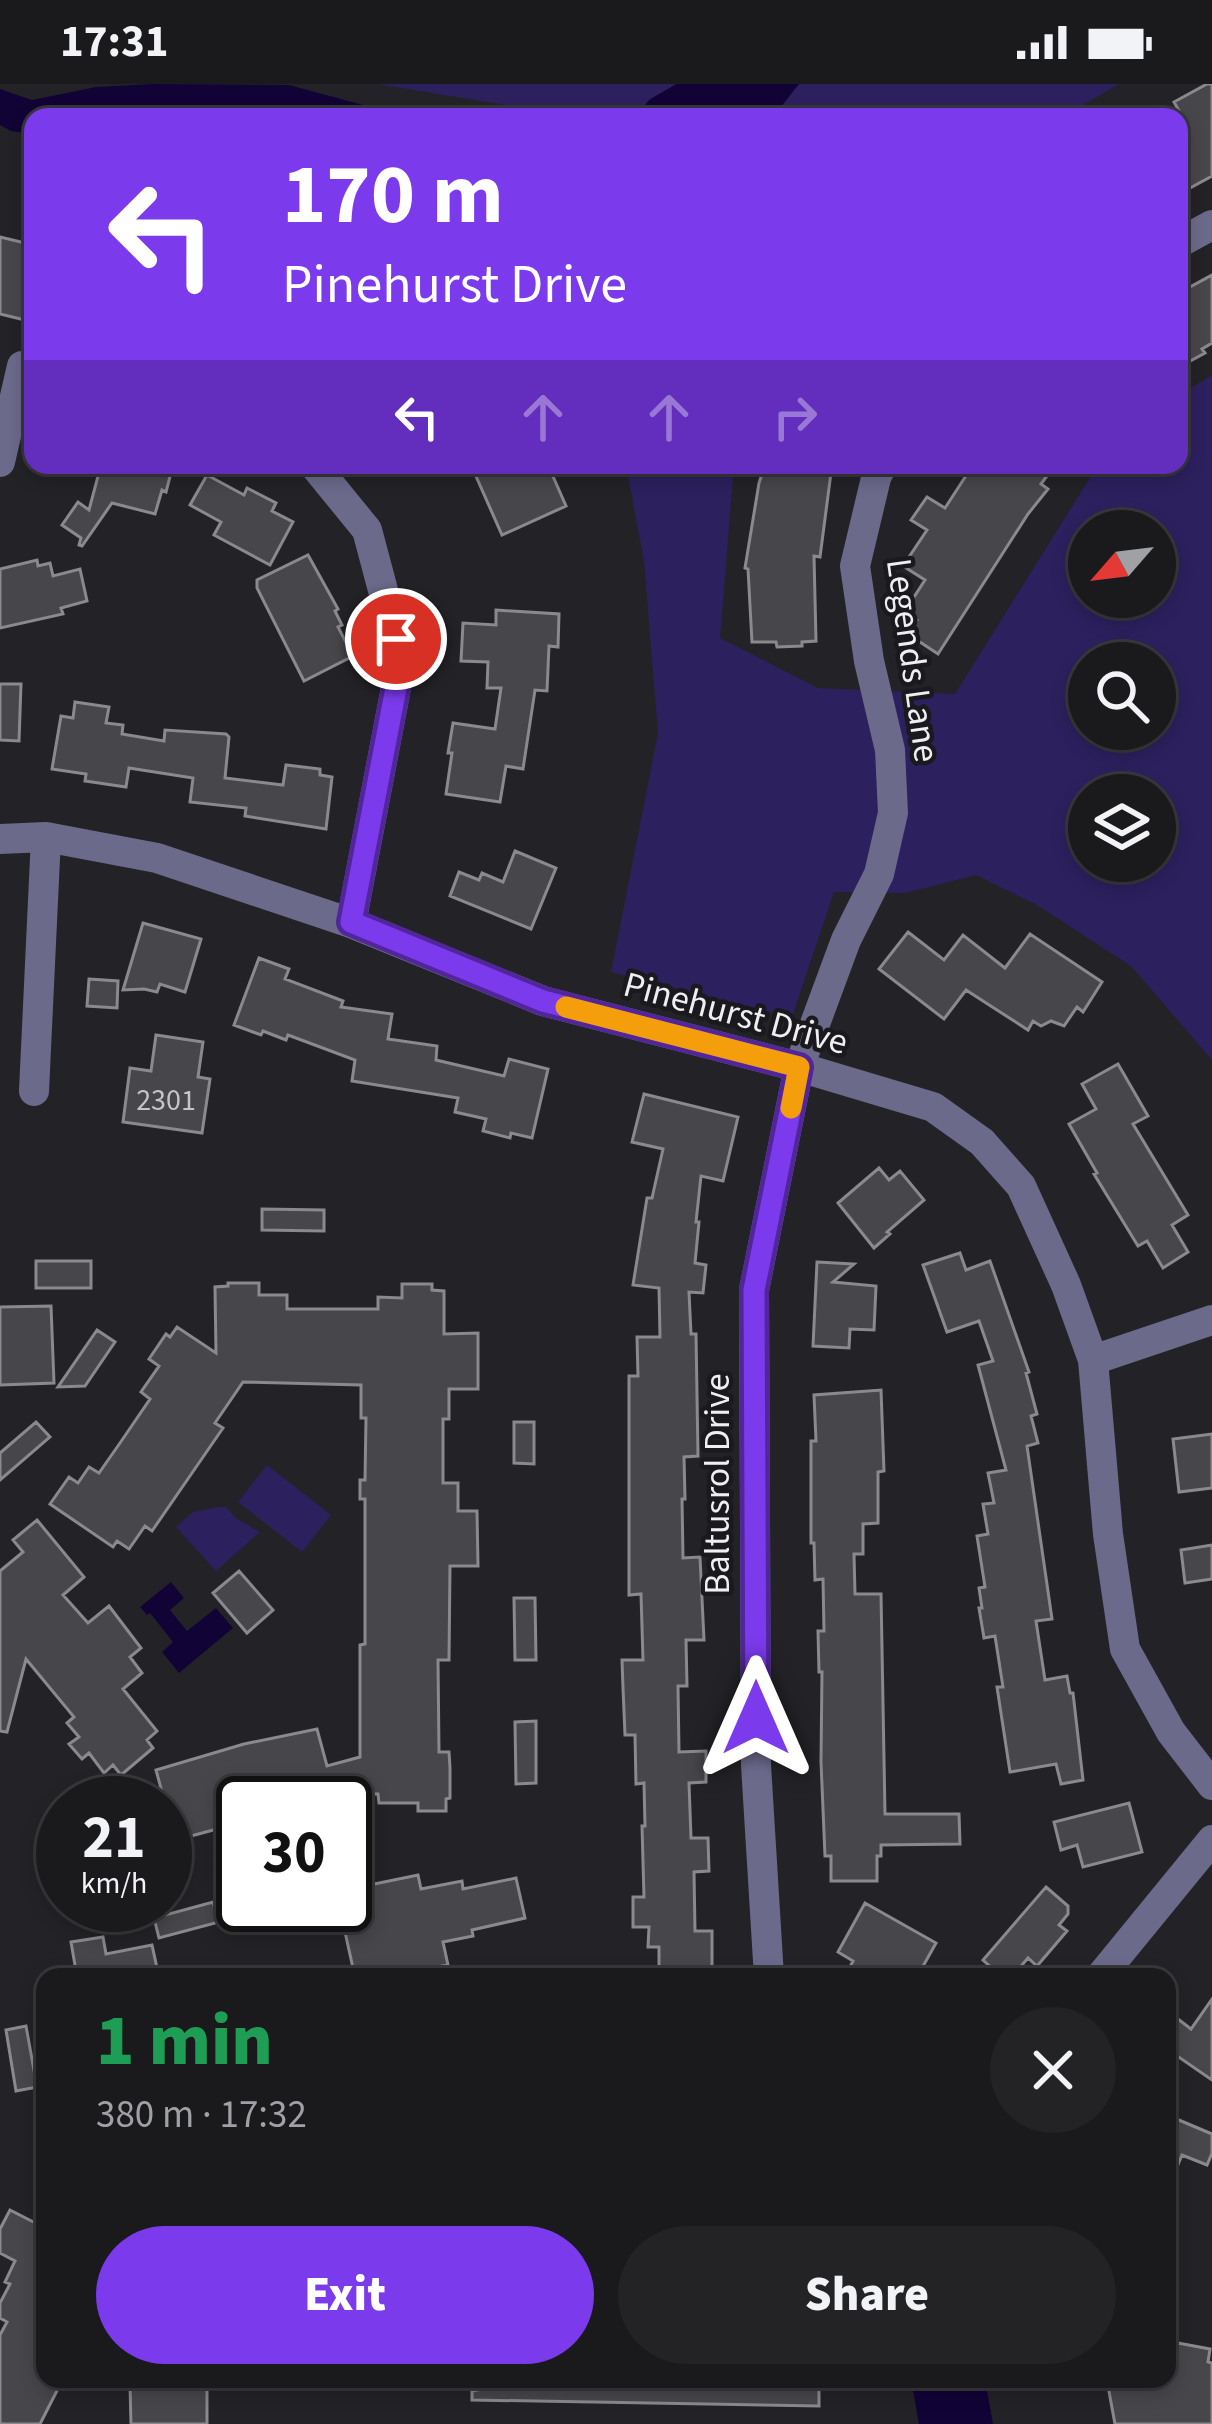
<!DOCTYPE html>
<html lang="en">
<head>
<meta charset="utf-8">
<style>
  body { margin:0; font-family:"Source Sans 3",sans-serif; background:#232326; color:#f1f3f6; height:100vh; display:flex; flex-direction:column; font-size:45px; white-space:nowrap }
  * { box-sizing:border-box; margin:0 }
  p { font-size:39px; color:#9fa1a4 }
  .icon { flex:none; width:66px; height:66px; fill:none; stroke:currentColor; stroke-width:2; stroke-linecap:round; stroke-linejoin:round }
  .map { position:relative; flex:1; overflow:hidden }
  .side { position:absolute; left:36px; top:1884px; width:1140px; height:420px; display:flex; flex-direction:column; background:#1a1a1d; border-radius:24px; box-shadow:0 6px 18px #0003,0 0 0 3px #38383b }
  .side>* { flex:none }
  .top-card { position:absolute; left:24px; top:24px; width:1164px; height:366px; border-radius:24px; box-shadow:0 6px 18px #0003,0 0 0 3px #38383b; background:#7c3aed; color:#fff; overflow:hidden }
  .needle { width:78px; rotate:242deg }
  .controls { position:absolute; left:1068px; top:426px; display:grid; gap:24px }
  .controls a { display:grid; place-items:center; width:108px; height:108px; border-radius:50%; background:#1a1a1d; box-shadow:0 6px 18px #0003,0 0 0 3px #38383b; font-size:60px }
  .speed { position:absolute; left:36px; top:1692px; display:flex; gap:24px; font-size:60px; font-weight:700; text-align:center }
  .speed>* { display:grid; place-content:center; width:156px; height:156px; border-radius:50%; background:#1a1a1d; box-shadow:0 6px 18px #0003,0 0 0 3px #38383b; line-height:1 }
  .speed small { font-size:30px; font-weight:400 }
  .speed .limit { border:6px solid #111; border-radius:18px; background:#fff; color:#111 }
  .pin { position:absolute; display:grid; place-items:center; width:102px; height:102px; color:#fff; margin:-51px; border:6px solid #fff; border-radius:50%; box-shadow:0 3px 12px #0007 }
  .me { position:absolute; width:132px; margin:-66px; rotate:0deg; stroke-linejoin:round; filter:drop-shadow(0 0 9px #0008) }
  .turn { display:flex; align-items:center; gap:42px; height:252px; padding:0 60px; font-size:54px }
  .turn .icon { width:156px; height:156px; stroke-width:2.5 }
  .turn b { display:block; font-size:84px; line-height:102px }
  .lanes { display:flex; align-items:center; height:114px; padding:0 60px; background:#0003; justify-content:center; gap:60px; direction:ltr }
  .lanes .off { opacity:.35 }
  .round { display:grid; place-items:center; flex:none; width:126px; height:126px; border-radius:63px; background:#232326 }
  .head { display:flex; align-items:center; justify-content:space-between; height:204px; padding:0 60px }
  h1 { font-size:72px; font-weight:800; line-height:90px; color:#1e9e55 }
  .cta { display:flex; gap:24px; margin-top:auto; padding:24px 60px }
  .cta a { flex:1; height:138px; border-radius:72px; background:#7c3aed; color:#fff; font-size:48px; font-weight:800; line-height:138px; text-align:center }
  .cta a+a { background:#232326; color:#f1f3f6 }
  .status { display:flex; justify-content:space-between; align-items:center; height:84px; padding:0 60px; background:#1a1a1d; direction:ltr }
  .status svg { height:33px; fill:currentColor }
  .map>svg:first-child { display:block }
</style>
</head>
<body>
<div class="status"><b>17:31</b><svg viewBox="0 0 49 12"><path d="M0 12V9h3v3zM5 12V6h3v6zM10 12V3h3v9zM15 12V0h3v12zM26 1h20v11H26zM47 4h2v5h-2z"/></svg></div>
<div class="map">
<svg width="1212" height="2340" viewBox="0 0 1212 2340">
  <rect width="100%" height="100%" fill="#232327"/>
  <path fill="#2c205e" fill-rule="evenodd" d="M377,0h742l-57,33h-523l-3,-7z
    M1212,291v685l-81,-94 -94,-61 -61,-30 -71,18 -71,-1 -42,125 -181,-45 47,-239 -14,-172 -18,-96h108l-14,173 98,50 137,6 143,-229h81v-69zM1089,447h66v66h-66zM1089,579h66v66h-66zM1089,711h66v66h-66z
    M267,1381l64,50 -29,37 -64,-50z
    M219,1423h7l11,12 23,13 -44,39 -40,-44 17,-15z"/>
  <path fill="#120337" d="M153,0l136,1 104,28 30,4h-390v17l-22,-3 -11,-6v-36l32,11 64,-13z
    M712,0h87l-26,33h-87l16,-11z
    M171,1498l13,16 -14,12 17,21 29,-23 17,20 -54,45 -17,-21 11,-10 -23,-29 -3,2 -7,-8z
    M911,2295h74l8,45h-74z"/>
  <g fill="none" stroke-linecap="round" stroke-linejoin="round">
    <path stroke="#120337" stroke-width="45" d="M664,33l58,-33"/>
  </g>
  <path fill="#46464b" stroke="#89898e" stroke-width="3" d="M1207,0h5v92l-33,18v-83l-5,-9z
    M0,153l33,8v77l-33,-8z
    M1212,191v68l-10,6 3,4 -26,14v-74z
    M101,381h72l-7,27 -4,-2 -7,24 -43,-11 -30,43 -3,-1 2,-7 -19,-13 16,-23 11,8z
    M471,381h77l18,41 -64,29z
    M765,381h67l-12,92 -6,-1 2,85 -14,1v4l-25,1 -1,-5h-24l-4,-73 -3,-1 14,-85z
    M973,381h82l-14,19 7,5 -20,25 -90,140 -30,-20 9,-14 -12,-9 20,-31 -22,-14 24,-36 -16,-10 16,-23 18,11z
    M207,391l37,20 3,-7 29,15 -4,8 21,11 -23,43 -56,-30 7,-13 -31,-17z
    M308,471l30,54 -3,2 7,14 -4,2 15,29 -49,25 -47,-93v-8z
    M37,476l1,6 12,-3 3,13 27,-7 7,32 -26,7 2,6 -63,14v-59z
    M496,526l63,4 -1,33 -9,-1 -2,45 -12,-1 -12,79 -17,-3 -6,36 -54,-8 6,-41h-4l5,-30 42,6 6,-41h-14l1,-26 -27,-1 2,-38 33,2z
    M0,600h21l-2,57 -19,-1z
    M75,618l34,5 -3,16 17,2 -1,9 42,7 1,-11 61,4 3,3 -4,41 58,7 3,-20 34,4v6l12,2 -6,52 -81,-13 1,-8 -56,-6 3,-24 -64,-10 -3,19 -41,-6 1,-7 -34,-5 9,-53 12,2z
    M515,767l41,17 -25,61 -81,-33 9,-24 20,8 3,-7 21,9z
    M143,839l58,16 -16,53 -25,-8 -3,8 -13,-3 -21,1z
    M908,848l36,28 19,-25 42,33 25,-34 72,48 -19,30 -6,-5 -13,19 -13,-5 -10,5 -8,-5 -5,9 -62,-40 -22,29 -65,-50z
    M259,874l30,11 -4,10 58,22 -2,6 51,7 -4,25 49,7 -1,14 68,16 5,-17 39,10 -16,69 -21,-5 -1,5 -27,-7 3,-12 -31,-7 3,-14 -106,-17 3,-21 -67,-25 -2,5 -23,-9 -2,4 -27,-10z
    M89,895l29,2 -1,27 -30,-2z
    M156,951l47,7 -5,35 12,2 -8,54 -79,-11 7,-54 21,3z
    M1118,980l30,52 -15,8 55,91 -16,10 16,27 -25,16 -16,-27 -9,5 -44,-72 3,-1 -28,-49 27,-15 -14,-25z
    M644,1010l94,23 -15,64 -22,-5 -5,46h3l-4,41 11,2 -3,28 -14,-1 2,42h5l2,122 -14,1 1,42h-3l1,59 17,-1 4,83h-18l1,46h-9l1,66 27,-1v31l-17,1 2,55h17l1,33 -15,1 1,59h17v39l-53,1v-24h-11l1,-20h-16v-30h11l-2,-71h3l-1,-43 -8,1 -1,-49h-10l-2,-47 -1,-28h21l-2,-66 -12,1v-219h9l-1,-39h23l-1,-49 -26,-3 14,-87h5l11,-49 -31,-7z
    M879,1084l10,12 11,-9 24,29 -37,32 3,2 -16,14 -36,-45z
    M262,1125l62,1v21l-62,-1z
    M960,1169l6,17 24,-9 39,111 -3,1 11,41 -6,2 7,27 -11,3 25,173 -16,2 9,59 22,-4 3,17h3l10,87 -22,4 -5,-20 -46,8 -13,-85h6l-8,-51 -11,2 -5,-30h3l-3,-20 6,-1 -8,-51 11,-2 -5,-30 11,-1 -6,-30 18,-3 -28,-105 15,-4 -14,-40 -32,11 -24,-67z
    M36,1177h55v27h-55z
    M817,1178l37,2 -21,18 43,4 -2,44 -24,-1 -1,19 -36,-2z
    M228,1199h31v12h28v14h91v-12l24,1v-14h30v6l12,1v43l34,-1v56h-29v30h-6v64h15v28h19l1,55h-28l-1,94h-11l1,92h10l1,16v30l-4,1v12h-28v-8h-39l-1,-9h-33l-29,9h-73v19l-78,21v-40l-9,-33 88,-26 73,-15 10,37 33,-9v-112l5,-1v-145h-5v-19h5l1,-62h-5v-33l-118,-3 -28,41 8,5 -31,45 -40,58 -7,-5 -16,23 -12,-8 -4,6 -63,-43 19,-27 9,6 11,-16 10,6 21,-30 30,-44 -9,-7 18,-26 -10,-7 17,-25 4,3 7,-10 39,26 -1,-66 13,-1z
    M51,1222l3,77 -54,2v-78z
    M97,1246l18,12 -30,44 -27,1z
    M881,1306l3,81 -6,1v51l-15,1v30h-9l1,40h26l4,220h74l1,30 -79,1v11h-4v25h-46v-25h-6l-4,-94 1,-90h-3l-1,-41h6l-1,-52 -8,1 -1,-37h-3v-102h5l-2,-46z
    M36,1338l14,15 -50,43v-27z
    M514,1338h20v42l-20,-1z
    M1212,1350v54l-33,4 -6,-53z
    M37,1436l47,57 -21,18 25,28 21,-17 32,42 -11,9 12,16 -19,16 34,42 -10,9 6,8 -32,27 -8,-10 -9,8 -15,-20 -7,6 -13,-15 10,-7 -12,-14 7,-6 -48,-58 -19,73 -7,-1v-160l23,-19 -10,-12z
    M1212,1461v34l-27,4 -4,-33z
    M239,1487l34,39 -26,23 -34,-40z
    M514,1514h21l1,62h-21z
    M536,1637v62l-20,1 -1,-62z
    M1129,1719l13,49 -59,15 -6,-22 -16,5 -7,-28z
    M418,1791l3,14 41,-8 1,8 53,-11 9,40 -53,12 1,6 -30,6 5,23 -16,3 2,9h-79l-16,-72h6v-15z
    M1046,1803l22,19v8l-9,11 8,6 -30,35 -9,-8 -12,14 -4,-4 -10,9 -19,-17z
    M213,1818l6,20 -60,16 -5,-20z
    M865,1819l71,40 -19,34h-46l-20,-12 2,-4 -15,-9z
    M103,1853l3,17 46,-9 7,32h-82l-6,-35z
    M1212,1915v81l-45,-31v-14l11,-16 13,10z
    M26,1942l11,61 -21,4 -10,-61z
    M1167,2031l45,19v19l-5,12 -25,-10 -14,34z
    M10,2126l35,18v151h18l-23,45h-40v-89l7,-13 -7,-4v-15l10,-19 -5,-2 10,-21 -15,-8v-24z
    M1178,2259l32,6 -2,13 4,1v61h-97l-7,-38 26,-7h33v-24l8,1z
    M136,2295h64v5l7,-1v41h-76l-1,-39h7z
    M525,2297l294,5v20l-347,-6v-9z"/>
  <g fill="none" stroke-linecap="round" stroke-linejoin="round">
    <path stroke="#6c6a8b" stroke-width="30" d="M1179,159l33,-18
      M0,378l22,-96
      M314,381l53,65 29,109v49l-45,235
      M0,755l46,-2 111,21 194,65 192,78 256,66 134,40 49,35 39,44 45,99 27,75 15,174 17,115 46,83 41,53
      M34,1007l12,-254
      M1093,1276l119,-40
      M769,1893l-13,-212 -2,-475 45,-223 47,-127 33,-66 14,-61 -3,-63 -21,-89 -14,-95 21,-88 6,-13
      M1100,1893l112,-137"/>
  </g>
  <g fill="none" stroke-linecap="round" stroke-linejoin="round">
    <defs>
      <path id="route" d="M396,555v49l-45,234 192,79 256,66 -45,223 2,428"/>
    </defs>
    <use href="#route" stroke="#51269a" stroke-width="30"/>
    <use href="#route" stroke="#7c3aed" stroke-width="21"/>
    <path stroke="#f59e0b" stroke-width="21" d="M566,923l233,60 -8,41"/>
  </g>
  <g text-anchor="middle" stroke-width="9" stroke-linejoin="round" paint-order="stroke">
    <g font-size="30" fill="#c5c5c8">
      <text x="166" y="1026">2301</text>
    </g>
    <g font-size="36" fill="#efeff2" stroke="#1a1a1e">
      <text transform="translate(914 576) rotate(82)" y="13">Legends Lane</text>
      <text transform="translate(736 928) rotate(15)" y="13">Pinehurst Drive</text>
      <text transform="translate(716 1400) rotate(-90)" y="13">Baltusrol Drive</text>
    </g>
  </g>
</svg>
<div class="controls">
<a><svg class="needle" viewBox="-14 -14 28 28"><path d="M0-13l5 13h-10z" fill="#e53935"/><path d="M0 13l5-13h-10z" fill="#9fa1a4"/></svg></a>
<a><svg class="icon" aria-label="search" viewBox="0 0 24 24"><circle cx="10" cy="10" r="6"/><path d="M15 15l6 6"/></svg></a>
<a><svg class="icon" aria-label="layers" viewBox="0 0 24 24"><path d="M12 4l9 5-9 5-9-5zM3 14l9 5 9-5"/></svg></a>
</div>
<div class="speed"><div>21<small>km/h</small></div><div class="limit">30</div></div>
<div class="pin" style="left:396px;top:555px;background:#d93025"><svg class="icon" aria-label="arrive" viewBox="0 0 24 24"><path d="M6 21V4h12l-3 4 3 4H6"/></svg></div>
<svg class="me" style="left:756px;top:1634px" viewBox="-20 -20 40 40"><path d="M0-17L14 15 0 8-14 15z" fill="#7c3aed" stroke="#fff" stroke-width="4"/></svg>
<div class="top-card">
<div class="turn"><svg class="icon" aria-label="left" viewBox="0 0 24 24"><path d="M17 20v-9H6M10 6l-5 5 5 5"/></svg><div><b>170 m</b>Pinehurst Drive</div></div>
<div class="lanes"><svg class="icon" aria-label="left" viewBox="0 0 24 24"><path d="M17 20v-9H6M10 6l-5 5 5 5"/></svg><svg class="icon off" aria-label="ahead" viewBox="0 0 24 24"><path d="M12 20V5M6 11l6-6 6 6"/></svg><svg class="icon off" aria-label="ahead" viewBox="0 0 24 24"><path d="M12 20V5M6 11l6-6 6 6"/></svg><svg class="icon off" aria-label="right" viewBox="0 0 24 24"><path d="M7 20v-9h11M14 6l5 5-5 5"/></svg></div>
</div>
<section class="side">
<div class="head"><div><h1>1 min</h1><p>380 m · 17:32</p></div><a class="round"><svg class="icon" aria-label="close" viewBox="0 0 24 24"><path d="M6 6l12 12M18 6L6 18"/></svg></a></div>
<div class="cta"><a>Exit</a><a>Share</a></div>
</section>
</div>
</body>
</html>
